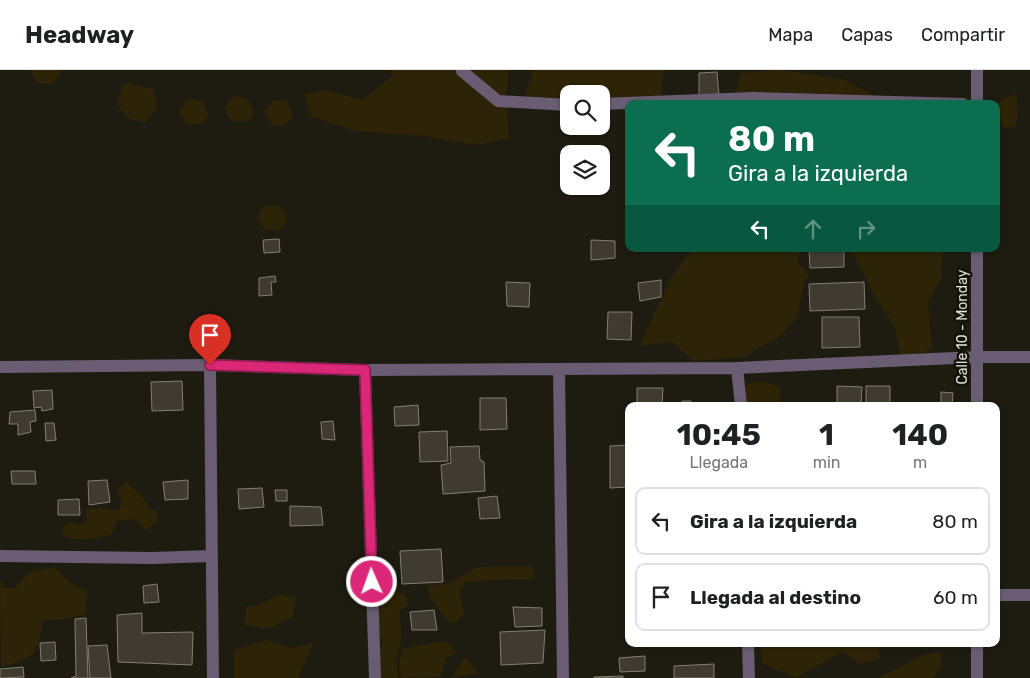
<!DOCTYPE html>
<html lang="es">
<head>
<meta charset="utf-8">
<style>
  body { margin:0; font-family:Rubik,sans-serif; background:#f2f2f2; color:#202124; height:100vh; display:flex; flex-direction:column; font-size:19px; white-space:nowrap }
  * { box-sizing:border-box; margin:0 }
  p { font-size:16px; color:#757577 }
  .icon { flex:none; width:28px; height:28px; fill:none; stroke:currentColor; stroke-width:2; stroke-linecap:round; stroke-linejoin:round }
  .map { position:relative; flex:1; overflow:hidden }
  .sheet { position:absolute; left:625px; top:332px; width:375px; height:245px; display:flex; flex-direction:column; background:#fff; border-radius:10px; box-shadow:0 1px 4px #0004 }
  .sheet>* { flex:none }
  .hud { position:absolute; left:625px; top:30px; width:375px; height:152px; border-radius:10px; box-shadow:0 1px 4px #0004; background:#0b6e4f; color:#fff; overflow:hidden }
  .controls { position:absolute; left:560px; top:15px; display:grid; gap:10px }
  .controls a { display:grid; place-items:center; width:50px; height:50px; border-radius:10px; background:#fff; box-shadow:0 1px 4px #0004; font-size:25px }
  .pin { position:absolute; display:grid; place-items:center; width:42px; height:42px; color:#fff; margin:-51px -21px; border-radius:50% 50% 50% 0; rotate:-45deg; box-shadow:0 0 5px #0007 }
  .pin .icon { rotate:45deg }
  .me { position:absolute; width:55px; margin:-28px; rotate:358deg; stroke-linejoin:round; filter:drop-shadow(0 0 4px #0008) }
  .turn { display:flex; align-items:center; gap:18px; height:105px; padding:0 20px; font-size:22px }
  .turn .icon { width:65px; height:65px; stroke-width:2.5 }
  .turn b { display:block; font-size:35px; line-height:42px }
  .lanes { display:flex; align-items:center; height:48px; padding:0 20px; background:#0003; justify-content:center; gap:25px; direction:ltr }
  .lanes .off { opacity:.35 }
  .eta { display:flex; justify-content:space-evenly; align-items:center; height:85px; text-align:center }
  .eta b { font-size:30px; font-weight:700; line-height:35px }
  ul { padding:0; list-style:none }
  li { display:flex; align-items:center; gap:15px; height:68px; margin:0 10px 8px; padding:0 10px; border:2px solid #e0e0e0; border-radius:10px }
  li div { flex:1 }
  li b { display:block; font-size:19px }
  li em { font-style:normal }
  header { display:flex; align-items:center; gap:30px; box-sizing:border-box; height:70px; padding:0 25px; background:#fff; border-bottom:1px solid #e0e0e0 }
  header strong { font-size:24px }
  nav { display:flex; gap:28px; margin-inline-start:auto; font-size:18px }
  .map>svg:first-child { display:block }
</style>
</head>
<body>
<header>
<strong>Headway</strong>
<nav><a>Mapa</a><a>Capas</a><a>Compartir</a></nav>
</header>
<div class="map">
<svg width="1030" height="608" viewBox="0 0 1030 608">
  <rect width="100%" height="100%" fill="#1e1b11"/>
  <path fill="#2d2307" d="M30,0h28l2,4 -8,10 -15,-1z
    M391,0h118l-3,27 3,42 -34,6 -52,-9 -70,-5 -42,-15 -7,-22 22,-4 36,10 30,-24z
    M533,0h131l-4,34 -59,1v-11h-32v17l-7,1 -38,-13z
    M782,0l61,9 38,20 -147,-3 7,-23z
    M124,13l29,6 5,18 -13,16 -18,-5 -10,-14z
    M1016,24l2,21 -2,12 -12,1 -6,-10 -1,-14 5,-5z
    M233,26l14,2 7,14 -7,10 -15,-1 -8,-12z
    M188,29l14,2 7,14 -8,9h-14l-8,-12z
    M273,30l14,1 7,14 -8,10h-14l-8,-13z
    M266,135l14,1 8,14 -8,10h-15l-8,-13z
    M693,179h106l-1,13 11,13 -5,8 -7,34 -18,20 -35,20 -51,4 -21,-19 -33,4 33,-70z
    M851,179h91l-1,30 -13,23 4,47 -31,12 -6,-34 -20,-30z
    M753,312h12l15,5 -1,19h-38l1,-19z
    M127,413l13,11 11,15 4,1 4,10 -14,11c-7,-14 -13,-13 -28,-10l-6,13c-16,6 -32,7 -48,2v-9l6,-4 12,2 6,-5 -1,-11 15,-1 17,3 4,-8 -5,-14z
    M495,496h37l4,10 -6,4 -10,-1 -54,3 -6,10 4,22 -8,8h-8l-19,-26 -1,-10 22,-3 25,-15z
    M55,497l14,15 18,9 -1,23 -21,5 -22,1c-5,36 -9,38 -42,47l-1,-87 4,8h10l16,-16z
    M388,519c6,4 12,2 18,6l2,11 -8,4 1,32 -5,19 3,17h-18l-4,-24 6,-11 -5,-13v-38z
    M278,524l18,4 -3,19 -24,12 -24,-4 1,-18 15,-2z
    M266,570l26,8 22,-5 -16,35h-64v-28z
    M435,572h13l8,11 -10,5 -6,19 -39,1 -2,-13 4,-16z
    M760,574h119v15l-18,5 -19,-12 -46,26 -34,-15z
    M940,581l2,16 -9,11h-55l40,-21z
    M465,587l14,16 -28,5z"/>
  <path fill="#3f3b31" stroke="#847f73" d="M717,2l2,24 -20,2v-25z
    M279,169l1,13 -16,1 -1,-13z
    M591,170l24,1v17l-24,2z
    M809,179h35v18l-34,1z
    M275,206l1,6h-5l1,13 -13,1v-18z
    M661,210v17l-21,4 -2,-18z
    M506,212l24,1 -1,24 -22,-1z
    M864,212l1,27 -55,2 -1,-27z
    M608,242h24l-1,28 -24,-1z
    M822,247h37l1,30 -38,1z
    M182,311l1,29 -31,1 -1,-29z
    M837,316l25,1 -1,19h-24z
    M866,316h24v20h-24z
    M637,318h26l-1,18h-25z
    M52,320l1,19 -11,2 -1,-4 -7,1 -1,-17z
    M941,322l12,1 -1,13h-11z
    M480,328h26l1,31 -27,1z
    M682,331h9l1,5h-10z
    M418,335l1,20 -24,1 -1,-19z
    M35,340l1,11 -6,1 1,10 -13,3v-11h-9l1,-12z
    M333,351l2,19 -13,-1 -1,-17z
    M45,353h9l2,17 -10,1z
    M447,361l1,30 -28,1 -1,-30z
    M629,375v42l-19,1v-42z
    M479,376l1,14 4,2 1,29 -42,3 -2,-29 10,-2 -1,-16z
    M11,401h24l1,13h-24z
    M107,410l3,22 -21,3 -1,-24z
    M188,410v19l-23,1 -2,-18z
    M262,418l2,19 -25,2 -1,-20z
    M275,420h12v11h-11z
    M497,426l3,22 -20,1 -2,-21z
    M79,429l1,16h-22v-15z
    M290,436l31,1 2,18 -33,1z
    M441,479l2,33 -41,2 -2,-33z
    M157,514l2,18 -15,1 -1,-17z
    M513,537l29,1v18l-27,1z
    M434,540l3,20h-25l-2,-18z
    M142,543v20l51,-1 -1,33 -74,-3 -1,-47z
    M86,548l2,60h-17l5,-2 -1,-57z
    M545,560l-2,33 -42,2 -1,-33z
    M55,572l1,18 -15,1 -1,-18z
    M107,575l4,33h-21l-2,-32z
    M645,586v15l-25,1 -1,-14z
    M714,594v14h-40v-12z
    M23,597l1,10 -24,1v-9z
    M623,606v2h-29v-1z"/>
  <g fill="none" stroke-linecap="round" stroke-linejoin="round">
    <path stroke="#685d72" stroke-width="12" d="M977,0v34
      M462,1l36,30 71,4
      M601,34l152,-6 210,6
      M210,295l3,313
      M0,297l210,-2 155,5 372,-2 240,-11h53
      M737,298l4,38
      M365,300l10,308
      M559,300l4,308
      M977,336v-157
      M0,486l152,2 59,-2
      M996,525h34
      M748,574l1,34
      M977,608v-34"/>
  </g>
  <g fill="none" stroke-linecap="round" stroke-linejoin="round">
    <defs>
      <path id="route" d="M210,295l155,5 7,212"/>
    </defs>
    <use href="#route" stroke="#8e194d" stroke-width="12"/>
    <use href="#route" stroke="#db2777" stroke-width="9"/>
  </g>
  <g text-anchor="middle" stroke-width="5" stroke-linejoin="round" paint-order="stroke">
    <g font-size="14" fill="#e4e1db" stroke="#151209">
      <text transform="translate(962 257) rotate(-90)" y="5">Calle 10 - Monday</text>
    </g>
  </g>
</svg>
<div class="controls">
<a><svg class="icon" aria-label="search" viewBox="0 0 24 24"><circle cx="10" cy="10" r="6"/><path d="M15 15l6 6"/></svg></a>
<a><svg class="icon" aria-label="layers" viewBox="0 0 24 24"><path d="M12 4l9 5-9 5-9-5zM3 14l9 5 9-5"/></svg></a>
</div>
<div class="pin" style="left:210px;top:295px;background:#d93025"><svg class="icon" aria-label="arrive" viewBox="0 0 24 24"><path d="M6 21V4h12l-3 4 3 4H6"/></svg></div>
<svg class="me" style="left:372px;top:512px" viewBox="-20 -20 40 40"><circle r="17" fill="#db2777" stroke="#fff" stroke-width="3"/><path d="M0-11L8 9 0 5-8 9z" fill="#fff"/></svg>
<div class="hud">
<div class="turn"><svg class="icon" aria-label="left" viewBox="0 0 24 24"><path d="M17 20v-9H6M10 6l-5 5 5 5"/></svg><div><b>80 m</b>Gira a la izquierda</div></div>
<div class="lanes"><svg class="icon" aria-label="left" viewBox="0 0 24 24"><path d="M17 20v-9H6M10 6l-5 5 5 5"/></svg><svg class="icon off" aria-label="ahead" viewBox="0 0 24 24"><path d="M12 20V5M6 11l6-6 6 6"/></svg><svg class="icon off" aria-label="right" viewBox="0 0 24 24"><path d="M7 20v-9h11M14 6l5 5-5 5"/></svg></div>
</div>
<section class="sheet">
<div class="eta">
<div><b>10:45</b><p>Llegada</p></div>
<div><b>1</b><p>min</p></div>
<div><b>140</b><p>m</p></div>
</div>
<ul>
<li><svg class="icon" aria-label="left" viewBox="0 0 24 24"><path d="M17 20v-9H6M10 6l-5 5 5 5"/></svg><div><b>Gira a la izquierda</b></div><em>80 m</em></li>
<li><svg class="icon" aria-label="arrive" viewBox="0 0 24 24"><path d="M6 21V4h12l-3 4 3 4H6"/></svg><div><b>Llegada al destino</b></div><em>60 m</em></li>
</ul>
</section>
</div>
</body>
</html>
